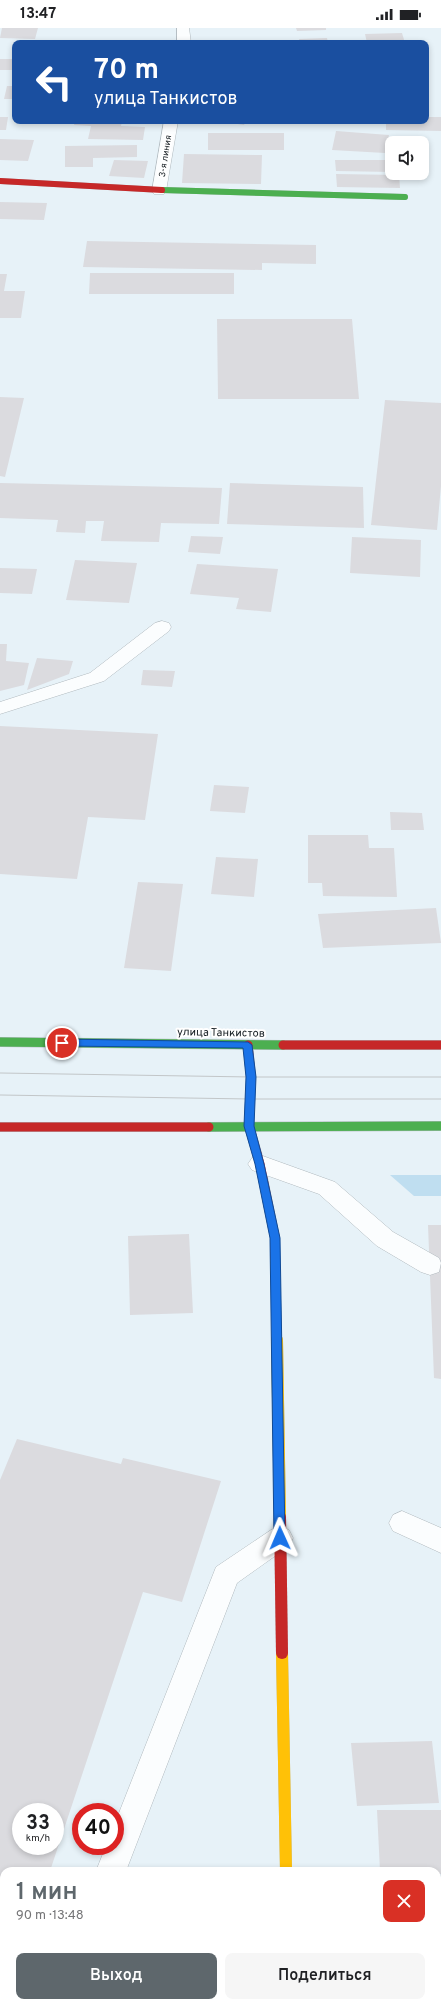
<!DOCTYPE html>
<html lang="ru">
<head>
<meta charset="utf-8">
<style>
  body { margin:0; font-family:Overpass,sans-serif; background:#f6f6f6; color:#202124; height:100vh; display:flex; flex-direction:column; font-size:15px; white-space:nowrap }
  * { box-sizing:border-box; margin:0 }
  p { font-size:13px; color:#757577 }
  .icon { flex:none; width:22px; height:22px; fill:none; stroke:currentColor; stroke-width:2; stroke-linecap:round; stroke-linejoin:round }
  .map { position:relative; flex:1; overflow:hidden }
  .sheet { position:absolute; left:0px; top:1839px; width:441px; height:140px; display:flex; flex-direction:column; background:#fff; border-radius:12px 12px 0 0; box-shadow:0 2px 6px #0003 }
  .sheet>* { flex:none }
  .hud { position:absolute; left:12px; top:12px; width:417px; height:84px; border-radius:8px; box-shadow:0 2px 6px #0003; background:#1a4fa0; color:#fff; overflow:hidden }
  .tools { position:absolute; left:385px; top:108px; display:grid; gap:8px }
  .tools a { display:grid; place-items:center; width:44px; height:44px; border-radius:8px; background:#fff; box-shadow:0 2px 6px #0003; font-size:20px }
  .speed { position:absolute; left:12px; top:1775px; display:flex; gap:8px; font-size:20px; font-weight:700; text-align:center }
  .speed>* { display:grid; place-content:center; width:52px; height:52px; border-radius:50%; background:#fff; box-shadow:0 2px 6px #0003; line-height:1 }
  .speed small { font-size:10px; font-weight:400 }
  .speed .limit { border:6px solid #d22; background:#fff; color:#111 }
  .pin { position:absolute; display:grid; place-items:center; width:34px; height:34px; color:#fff; margin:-17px; border:2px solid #fff; border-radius:50%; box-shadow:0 1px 4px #0007 }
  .me { position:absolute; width:44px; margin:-22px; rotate:359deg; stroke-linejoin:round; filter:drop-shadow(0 0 3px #0008) }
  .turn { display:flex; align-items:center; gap:14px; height:84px; padding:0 16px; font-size:18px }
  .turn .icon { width:52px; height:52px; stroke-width:2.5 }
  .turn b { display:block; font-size:28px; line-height:34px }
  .round { display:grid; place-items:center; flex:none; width:42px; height:42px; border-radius:8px; background:#f6f6f6 }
  .summary { display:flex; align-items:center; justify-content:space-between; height:68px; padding:0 16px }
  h1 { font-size:24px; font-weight:600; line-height:30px; color:#5e676c }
  .button { display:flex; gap:8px; margin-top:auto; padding:8px 16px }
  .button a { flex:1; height:46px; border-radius:8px; background:#5e676c; color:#fff; font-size:16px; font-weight:600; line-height:46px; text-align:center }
  .button a+a { background:#f6f6f6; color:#202124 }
  .status { display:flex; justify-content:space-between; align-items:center; height:28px; padding:0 20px; background:#fff; direction:ltr }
  .status svg { height:11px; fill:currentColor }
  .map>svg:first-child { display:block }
</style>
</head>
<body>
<div class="status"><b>13:47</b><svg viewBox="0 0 49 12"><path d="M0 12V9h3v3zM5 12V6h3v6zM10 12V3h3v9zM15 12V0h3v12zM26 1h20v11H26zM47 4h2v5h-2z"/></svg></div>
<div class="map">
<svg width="441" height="1979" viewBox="0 0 441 1979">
  <rect width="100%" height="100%" fill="#e7f2f8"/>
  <path fill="#bfdef0" d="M390,1147h51v21h-27z"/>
  <path fill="#dbdbdf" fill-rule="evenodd" d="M2,0h36l-3,11 -35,-1z
    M296,0h30v2l-29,1z
    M402,5l3,10h-38l-2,-9z
    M327,10l1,5h-28l-1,-4z
    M73,13l29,1v1h-30z
    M0,31h15v11h-15z
    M7,58h8v13h-11z
    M0,89h8l-2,13h-6z
    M426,89h15v14l-55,-1v-9h40z
    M75,93h47l-1,5 24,1 -2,13 -55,-1 3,-13 -17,-1z
    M218,93h28l-2,4z
    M336,103l53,4 -4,18 -53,-3z
    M208,105h76v17h-76z
    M0,111l34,1 -6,21 -28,-1z
    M137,117v12l-44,1v9h-28v-21z
    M184,126l78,1 -1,29 -79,-1z
    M114,132l34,1 -4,17 -35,-2z
    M335,132h57v12l-56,-1z
    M336,146l63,1 1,13 -63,-1z
    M0,174l47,1 -3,17 -44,-1z
    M87,213l229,4v19l-54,-1v7l-179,-3z
    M90,245h144v21h-145z
    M0,246h7l-3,17h21l-4,27h-21z
    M217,291h135l7,80h-141z
    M0,369l24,1 -19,79 -5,-1z
    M385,372l56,3v83l-4,44 -66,-5z
    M0,455l222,5 -3,36 -58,-1 -2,19 -58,-1 3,-20h-18l-1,12 -29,-1 2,-12 -58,-2z
    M230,455l133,4 1,41 -137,-4z
    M191,508l32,1 -3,17 -32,-2z
    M352,509l69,3 -1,37 -70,-4z
    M75,532l62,3 -8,40 -63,-3z
    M197,536l81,5 -7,43 -35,-3 3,-11 -49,-4z
    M0,540l37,1 -5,25 -32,-1z
    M0,616h7l-1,17 23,2 -5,22 -24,6z
    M37,630l36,3 -4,13 -42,16z
    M143,642l32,1 -3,16 -31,-2z
    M0,698l158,8 -13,86 -57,-3 -11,62 -77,-5z
    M214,757l35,2 -4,26 -35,-2z
    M390,784l32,1 2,17h-33z
    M308,807h60l1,13h25l3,49 -74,-1 -1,-13h-14z
    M216,829l42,2 -4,38 -43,-3z
    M138,854l45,2 -12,87 -47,-3z
    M436,880l5,35 -118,5 -5,-34z
    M428,1197h13v154l-7,-1z
    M189,1206l4,79 -63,2 -2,-79z
    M17,1411l104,25 2,-6 98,23 -39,121 -39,-10 -93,279h-46v59l-4,-1v-449zM21,1784h34v34h-34z
    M432,1713l7,62 -82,3 -6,-63z
    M377,1782h64v64h-4v-3h-57z"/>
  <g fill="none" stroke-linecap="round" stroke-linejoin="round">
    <defs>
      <path id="lane" d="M162,593l7,2 2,4 -2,4 -65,50 -104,33v-12l90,-29 65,-50z
        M260,1127l75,27 58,50 46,26 2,5 -2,9 -9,3 -9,-3 -44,-26 -58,-52 -67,-24 -4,-6 4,-6z
        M402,1483l39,17v25l-48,-22 -4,-8 4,-8z
        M280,1498l9,4 4,8 -4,8 -52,37 -111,288h-30l10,-25h9v-23l101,-256 55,-37z"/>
      <path id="street" d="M177,0h12l2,15h-14z
        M164,93h14l-12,70 -2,3h-10l-2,-3z
        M272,1975h32l1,4h-32z"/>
      <path id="fast-far1" d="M162,162l243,7"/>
      <path id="fast" d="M0,1014l283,3
        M209,1099l232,-1"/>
      <path id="slow-far1" d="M275,1230l2,83"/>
      <path id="slow" d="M277,1312l3,177
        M282,1625l4,218"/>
      <path id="jam-far2" d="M0,153l162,9"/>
      <path id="jam-far1" d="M248,1017l3,32 -2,49 11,38 15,74v20
        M283,1017h158
        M0,1099h209"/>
      <path id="jam" d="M280,1489l2,136"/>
    </defs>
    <use href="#lane" stroke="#b0b9be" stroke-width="1"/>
    <use href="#street" stroke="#b0b9be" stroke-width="1"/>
    <use href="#fast-far1" stroke="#b0b9be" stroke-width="6"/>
    <use href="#fast" stroke="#b0b9be" stroke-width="10"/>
    <use href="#slow-far1" stroke="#b0b9be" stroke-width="10"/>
    <use href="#slow" stroke="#b0b9be" stroke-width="12"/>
    <use href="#jam-far2" stroke="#b0b9be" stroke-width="6"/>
    <use href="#jam-far1" stroke="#b0b9be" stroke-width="10"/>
    <use href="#jam" stroke="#b0b9be" stroke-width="12"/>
    <use href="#lane" fill="#fbfdfe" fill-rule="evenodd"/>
    <use href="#street" fill="#fbfdfe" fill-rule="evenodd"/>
    <use href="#fast-far1" stroke="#4caf50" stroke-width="6"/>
    <use href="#fast" stroke="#4caf50" stroke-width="9"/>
    <use href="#slow-far1" stroke="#ffc107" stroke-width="9"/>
    <use href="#slow" stroke="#ffc107" stroke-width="12"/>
    <use href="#jam-far2" stroke="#c62828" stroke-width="6"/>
    <use href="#jam-far1" stroke="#c62828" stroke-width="9"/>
    <use href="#jam" stroke="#c62828" stroke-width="12"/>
    <path stroke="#c2c6c8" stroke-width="1" d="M0,1045l251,4h190
      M0,1067l249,4h192"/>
  </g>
  <path fill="#1a73e8" stroke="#114b97" d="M62,1011l186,3 4,3 4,32 -2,49 10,38 16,74 5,300 -1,3 -4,2 -4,-2 -2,-3 -4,-300 -15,-74 -11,-38 2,-49 -3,-29 -181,-2 -5,-3z"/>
  <g text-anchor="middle" stroke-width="4" stroke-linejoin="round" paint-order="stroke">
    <g font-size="9" fill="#141c21" stroke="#fff">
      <text transform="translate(165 128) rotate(-81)" y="3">3-я линия</text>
    </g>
    <g font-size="11" fill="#141c21" stroke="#fff">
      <text transform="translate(221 1004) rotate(1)" y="4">улица Танкистов</text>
    </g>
  </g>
</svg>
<div class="tools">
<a><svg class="icon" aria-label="sound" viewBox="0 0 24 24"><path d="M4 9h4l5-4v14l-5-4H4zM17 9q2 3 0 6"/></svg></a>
</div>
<div class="speed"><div>33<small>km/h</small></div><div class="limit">40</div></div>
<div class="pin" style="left:62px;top:1015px;background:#d93025"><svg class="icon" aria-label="arrive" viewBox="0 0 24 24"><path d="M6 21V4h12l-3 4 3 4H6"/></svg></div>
<svg class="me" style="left:280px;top:1510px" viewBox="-20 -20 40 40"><path d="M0-17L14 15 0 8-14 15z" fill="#1a73e8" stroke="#fff" stroke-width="4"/></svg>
<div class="hud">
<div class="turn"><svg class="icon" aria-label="left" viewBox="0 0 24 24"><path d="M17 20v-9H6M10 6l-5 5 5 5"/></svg><div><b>70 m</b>улица Танкистов</div></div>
</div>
<section class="sheet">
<div class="summary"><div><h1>1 мин</h1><p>90 m · 13:48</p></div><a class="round" style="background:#d93025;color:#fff"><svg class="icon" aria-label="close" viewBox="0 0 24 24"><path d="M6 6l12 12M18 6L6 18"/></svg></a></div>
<div class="button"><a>Выход</a><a>Поделиться</a></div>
</section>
</div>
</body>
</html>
